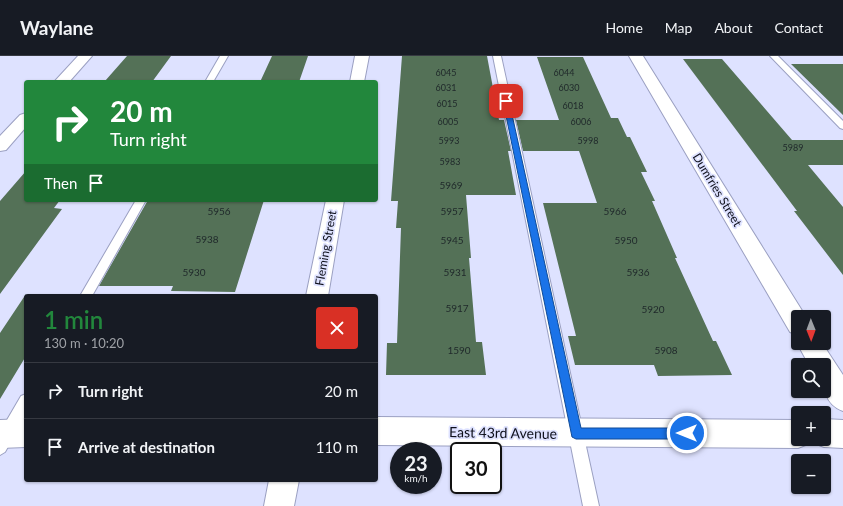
<!DOCTYPE html>
<html lang="en">
<head>
<meta charset="utf-8">
<style>
  body { margin:0; font-family:Lato,sans-serif; background:#20242c; color:#f1f3f6; height:100vh; display:flex; flex-direction:column; font-size:15px; white-space:nowrap }
  * { box-sizing:border-box; margin:0 }
  p { font-size:13px; color:#9ea1a6 }
  .icon { flex:none; width:22px; height:22px; fill:none; stroke:currentColor; stroke-width:2; stroke-linecap:round; stroke-linejoin:round }
  .map { position:relative; flex:1; overflow:hidden }
  .side { position:absolute; left:24px; top:238px; width:354px; height:188px; display:flex; flex-direction:column; background:#171b24; border-radius:4px; box-shadow:0 1px 3px #0004 }
  .side>* { flex:none }
  .hud { position:absolute; left:24px; top:24px; width:354px; height:122px; border-radius:4px; box-shadow:0 1px 3px #0004; background:#22873c; color:#fff; overflow:hidden }
  .needle { width:26px; rotate:179deg }
  .buttons { position:absolute; left:791px; top:254px; display:grid; gap:8px }
  .buttons a { display:grid; place-items:center; width:40px; height:40px; border-radius:4px; background:#171b24; box-shadow:0 1px 3px #0004; font-size:20px }
  .speed { position:absolute; left:390px; top:386px; display:flex; gap:8px; font-size:20px; font-weight:700; text-align:center }
  .speed>* { display:grid; place-content:center; width:52px; height:52px; border-radius:50%; background:#171b24; box-shadow:0 1px 3px #0004; line-height:1 }
  .speed small { font-size:10px; font-weight:400 }
  .speed .limit { border:2px solid #111; border-radius:6px; background:#fff; color:#111 }
  .pin { position:absolute; display:grid; place-items:center; width:34px; height:34px; color:#fff; margin:-17px; border-radius:8px; box-shadow:0 2px 6px #0006 }
  .me { position:absolute; width:44px; margin:-22px; rotate:270deg; stroke-linejoin:round; filter:drop-shadow(0 0 3px #0008) }
  .turn { display:flex; align-items:center; gap:14px; height:84px; padding:0 20px; font-size:18px }
  .turn .icon { width:52px; height:52px; stroke-width:2.5 }
  .turn b { display:block; font-size:28px; line-height:34px }
  .then { display:flex; align-items:center; height:38px; padding:0 20px; background:#0003; gap:8px; font-size:15px }
  .round { display:grid; place-items:center; flex:none; width:42px; height:42px; border-radius:4px; background:#20242c }
  .overview { display:flex; align-items:center; justify-content:space-between; height:68px; padding:0 20px }
  h1 { font-size:24px; font-weight:600; line-height:30px; color:#22873c }
  ul { padding:0; list-style:none }
  li { display:flex; align-items:center; gap:12px; height:56px; padding:0 20px; border-top:1px solid #363941 }
  li div { flex:1 }
  li b { display:block; font-size:15px }
  li em { font-style:normal }
  header { display:flex; align-items:center; gap:24px; box-sizing:border-box; height:56px; padding:0 20px; background:#171b24; border-bottom:1px solid #363941 }
  header strong { font-size:19px }
  nav { display:flex; gap:22px; margin-inline-start:auto; font-size:14px }
  .map>svg:first-child { display:block }
</style>
</head>
<body>
<header>
<strong>Waylane</strong>
<nav><a>Home</a><a>Map</a><a>About</a><a>Contact</a></nav>
</header>
<div class="map">
<svg width="843" height="450" viewBox="0 0 843 450">
  <rect width="100%" height="100%" fill="#dee2ff"/>
  <path fill="#547157" d="M127,0h44l-19,26 -47,-1z
    M272,0h36l-9,26h-39z
    M402,0h85l12,64h5l7,31h-3l8,44h-50l5,63h-2l7,84h6l4,33h-100l1,-32h10l4,-115h-5l2,-27h-7z
    M537,1h46l28,61h7l9,19h3l17,35h-6l14,29h-3l25,57h-2l38,83h3l16,34 -74,1 -4,-11h-79l-7,-29h8l-33,-133h54l-18,-52h-56l-7,-31h43z
    M683,3h39l70,81h51v25h-35l35,42v68l-49,-64h3z
    M791,8h52v51z
    M26,115v29h34l-6,8 8,1 -62,85v-93z
    M148,144h116l-29,92 -64,-1 2,-5h-74z
    M26,238v62l-26,43v-66z"/>
  <g fill="none" stroke-linecap="round" stroke-linejoin="round">
    <defs>
      <path id="service" d="M220,0h8l-15,26h-8z
        M493,0h8l98,450h-16z
        M770,0h8l65,65v8l-3,-1z
        M136,144h10l-54,96h-12z
        M26,338v21l-21,37 -5,3v-23l21,-36z"/>
      <path id="minor" d="M78,0h14l-23,26h-15z
        M355,0h14l-5,26h-14z
        M629,0h14l163,261h-8v18l-8,-3z
        M26,57v14l-20,23 -6,1v-15l20,-21z
        M326,144h18l-16,96h-22z
        M798,285v2h24l21,32v36c-21,-8 -19,-26 -19,-46h-15l-12,-22z
        M376,361l422,3v19h12l-2,5 -10,4 -422,-3z
        M26,363v28l-26,1v-28z
        M824,363l19,1v28l-19,-1 -10,-4 -1,-4h11z
        M269,424h30l-5,26h-30z"/>
    </defs>
    <use href="#service" stroke="#9ba0c2" stroke-width="2"/>
    <use href="#minor" stroke="#9ba0c2" stroke-width="2"/>
    <use href="#service" fill="#fff" fill-rule="evenodd"/>
    <use href="#minor" fill="#fff" fill-rule="evenodd"/>
  </g>
  <path fill="#1a73e8" stroke="#114b97" d="M506,43l3,2 72,327h106l4,1 2,4 -2,4 -4,2h-111l-4,-2 -69,-336z"/>
  <g text-anchor="middle" stroke-width="3.5" stroke-linejoin="round" paint-order="stroke">
    <g font-size="9" fill="#1f282a">
      <text x="446" y="20">6045</text>
      <text x="564" y="20">6044</text>
      <text x="446" y="35">6031</text>
      <text x="569" y="35">6030</text>
      <text x="447" y="51">6015</text>
      <text x="573" y="53">6018</text>
      <text x="448" y="69">6005</text>
      <text x="581" y="69">6006</text>
      <text x="449" y="88">5993</text>
      <text x="588" y="88">5998</text>
      <text x="793" y="95">5989</text>
      <text x="450" y="109">5983</text>
    </g>
    <g font-size="10" fill="#1f282a">
      <text x="451" y="133">5969</text>
      <text x="219" y="159">5956</text>
      <text x="452" y="159">5957</text>
      <text x="615" y="159">5966</text>
      <text x="207" y="187">5938</text>
      <text x="452" y="188">5945</text>
      <text x="626" y="188">5950</text>
      <text x="194" y="220">5930</text>
      <text x="455" y="220">5931</text>
      <text x="638" y="220">5936</text>
      <text x="457" y="256">5917</text>
      <text x="653" y="257">5920</text>
      <text x="459" y="298">1590</text>
      <text x="666" y="298">5908</text>
    </g>
    <g font-size="12" fill="#0d0f1b" stroke="#dee2ff">
      <text transform="translate(717 134) rotate(59)" y="4">Dumfries Street</text>
      <text transform="translate(326 192) rotate(-80)" y="4">Fleming Street</text>
    </g>
    <g font-size="14" fill="#0d0f1b" stroke="#dee2ff">
      <text transform="translate(503 377) rotate(1)" y="5">East 43rd Avenue</text>
    </g>
  </g>
</svg>
<div class="buttons">
<a><svg class="needle" viewBox="-14 -14 28 28"><path d="M0-13l5 13h-10z" fill="#e53935"/><path d="M0 13l5-13h-10z" fill="#9ea1a6"/></svg></a>
<a><svg class="icon" aria-label="search" viewBox="0 0 24 24"><circle cx="10" cy="10" r="6"/><path d="M15 15l6 6"/></svg></a>
<a>+</a>
<a>−</a>
</div>
<div class="speed"><div>23<small>km/h</small></div><div class="limit">30</div></div>
<div class="pin" style="left:506px;top:45px;background:#d93025"><svg class="icon" aria-label="arrive" viewBox="0 0 24 24"><path d="M6 21V4h12l-3 4 3 4H6"/></svg></div>
<svg class="me" style="left:687px;top:377px" viewBox="-20 -20 40 40"><circle r="17" fill="#1a73e8" stroke="#fff" stroke-width="3"/><path d="M0-11L8 9 0 5-8 9z" fill="#fff"/></svg>
<div class="hud">
<div class="turn"><svg class="icon" aria-label="right" viewBox="0 0 24 24"><path d="M7 20v-9h11M14 6l5 5-5 5"/></svg><div><b>20 m</b>Turn right</div></div>
<div class="then">Then<svg class="icon" aria-label="arrive" viewBox="0 0 24 24"><path d="M6 21V4h12l-3 4 3 4H6"/></svg></div>
</div>
<section class="side">
<div class="overview"><div><h1>1 min</h1><p>130 m · 10:20</p></div><a class="round" style="background:#d93025;color:#fff"><svg class="icon" aria-label="close" viewBox="0 0 24 24"><path d="M6 6l12 12M18 6L6 18"/></svg></a></div>
<ul>
<li><svg class="icon" aria-label="right" viewBox="0 0 24 24"><path d="M7 20v-9h11M14 6l5 5-5 5"/></svg><div><b>Turn right</b></div><em>20 m</em></li>
<li><svg class="icon" aria-label="arrive" viewBox="0 0 24 24"><path d="M6 21V4h12l-3 4 3 4H6"/></svg><div><b>Arrive at destination</b></div><em>110 m</em></li>
</ul>
</section>
</div>
</body>
</html>
